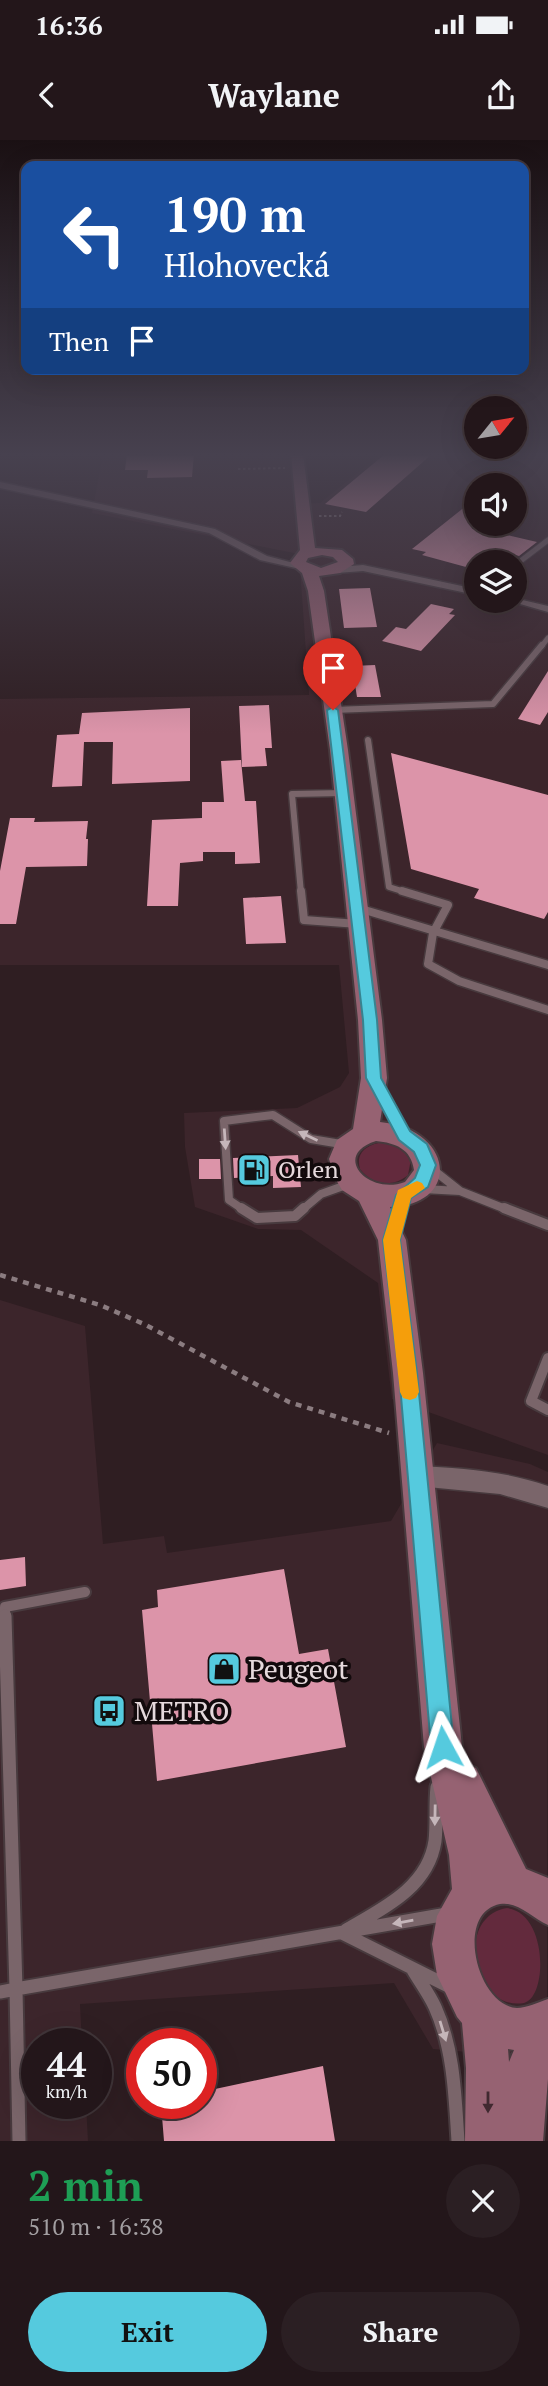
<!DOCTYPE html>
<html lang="en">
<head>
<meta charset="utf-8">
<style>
  body { margin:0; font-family:"PT Serif",serif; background:#2b1f23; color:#f1f3f6; height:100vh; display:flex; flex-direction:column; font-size:26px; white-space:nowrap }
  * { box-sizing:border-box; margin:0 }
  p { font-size:23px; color:#a39fa2 }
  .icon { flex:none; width:38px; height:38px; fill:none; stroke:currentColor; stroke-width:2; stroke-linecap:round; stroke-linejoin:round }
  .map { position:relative; height:2001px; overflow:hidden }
  .sheet { display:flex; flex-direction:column; background:#23161a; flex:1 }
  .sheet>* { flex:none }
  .banner { position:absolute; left:21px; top:21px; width:508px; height:214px; border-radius:14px; box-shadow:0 7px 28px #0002,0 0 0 2px #403539; background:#1a4fa0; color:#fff; overflow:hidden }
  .needle { width:46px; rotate:60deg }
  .tools { position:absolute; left:464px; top:256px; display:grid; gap:14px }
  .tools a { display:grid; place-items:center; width:63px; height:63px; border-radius:50%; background:#23161a; box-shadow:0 7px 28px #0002,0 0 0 2px #403539; font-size:35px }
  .speed { position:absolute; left:21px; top:1888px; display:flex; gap:14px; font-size:35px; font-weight:700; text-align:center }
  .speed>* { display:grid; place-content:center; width:91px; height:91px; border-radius:50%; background:#23161a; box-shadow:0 7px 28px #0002,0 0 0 2px #403539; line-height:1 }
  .speed small { font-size:18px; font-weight:400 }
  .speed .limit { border:10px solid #d22; background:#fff; color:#111 }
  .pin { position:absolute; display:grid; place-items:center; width:60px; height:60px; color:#fff; margin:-72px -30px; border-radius:50% 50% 50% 0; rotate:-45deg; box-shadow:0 0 7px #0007 }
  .pin .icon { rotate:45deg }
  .me { position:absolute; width:77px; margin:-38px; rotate:355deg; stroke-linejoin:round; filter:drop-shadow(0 0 5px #0008) }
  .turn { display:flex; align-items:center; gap:24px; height:147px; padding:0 28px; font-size:32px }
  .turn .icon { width:91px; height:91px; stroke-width:2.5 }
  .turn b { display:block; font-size:49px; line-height:60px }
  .then { display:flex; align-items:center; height:66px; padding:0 28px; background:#0003; gap:14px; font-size:26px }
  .round { display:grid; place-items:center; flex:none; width:74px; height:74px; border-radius:37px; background:#2b1f23 }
  .head { display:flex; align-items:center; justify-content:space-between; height:119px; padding:0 28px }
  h1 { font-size:42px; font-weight:700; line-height:52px; color:#1e9e55 }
  .button { display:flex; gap:14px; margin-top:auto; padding:14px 28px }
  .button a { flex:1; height:80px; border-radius:42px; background:#55cade; color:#111; font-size:28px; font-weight:700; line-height:80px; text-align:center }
  .button a+a { background:#2b1f23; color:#f1f3f6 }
  .status { display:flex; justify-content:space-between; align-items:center; height:49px; padding:0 35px; background:#23161a; direction:ltr }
  .status svg { height:19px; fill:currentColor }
  header { display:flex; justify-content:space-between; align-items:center; height:91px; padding:0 28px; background:#23161a; font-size:32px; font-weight:700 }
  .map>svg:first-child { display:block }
</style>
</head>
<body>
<div class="status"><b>16:36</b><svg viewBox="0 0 49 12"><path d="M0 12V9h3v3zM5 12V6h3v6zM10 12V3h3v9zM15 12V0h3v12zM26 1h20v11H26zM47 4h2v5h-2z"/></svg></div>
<header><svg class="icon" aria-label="back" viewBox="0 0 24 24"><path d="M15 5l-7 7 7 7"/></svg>Waylane<svg class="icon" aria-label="share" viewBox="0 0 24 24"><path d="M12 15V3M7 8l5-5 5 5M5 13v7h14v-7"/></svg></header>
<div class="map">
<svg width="548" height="2001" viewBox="0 0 548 2001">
  <rect width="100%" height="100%" fill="#2f1e22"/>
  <path fill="#3c252b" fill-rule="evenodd" d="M103,314h184l10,50 23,-1 61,-49h167v1001l-156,-56 -14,-116 -77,-53 -43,-1 -63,-22 -10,-60 -1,-34 113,-5 43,-21 9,-14 -10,-108h-339v-266l309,-4 -10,-141 -207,-41zM476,345h38v38h-38zM476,422h38v38h-38z
    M0,1160l85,26 18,218 61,-8 3,17 224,-32 46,-78 93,21 18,8 -1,587 -114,-10 -39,-66 -314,21 2,40h-45v60h49l2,37h-88z"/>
  <path fill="#632a3d" d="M384,1002l20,7 7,10 -3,16c-15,13 -36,10 -48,-6 -5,-17 8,-25 24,-27z
    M507,1768c41,5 41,89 17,95 -50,9 -71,-86 -17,-95z"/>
  <path fill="#dc94a9" d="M127,314h67l-2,23 -45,1 1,-8h-23z
    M385,314h47l-66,58 -41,-8z
    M476,358v30l61,14 -18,14 -10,-3 -10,9h-29l-4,5 -44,-12 4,-3 -14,-3z
    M370,448l7,39 -33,1 -5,-39z
    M431,464l23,5 -5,5 6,1 -34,36 -39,-10 14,-14 10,2z
    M375,525l6,32h-24l-5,-31z
    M548,531v41l-8,13 -22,-6z
    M269,565l3,43h-7l2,18 -25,1 -3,-61z
    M190,568v73l-78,3 1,-42h-29l-2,44 -30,1 5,-52 22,-1 3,-21z
    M391,613l157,42v117l-4,7 -70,-21 5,-9 -68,-20z
    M241,620l4,41h11l4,62 -25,1v-12h-32v9l-23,2 -2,43h-31l5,-86 50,-2v-16h22l-3,-41z
    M10,678h25l-1,4 54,-1 -2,18h2l-1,27 -61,1 -10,57h-16v-53z
    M281,756l5,47 -40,1 -3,-46z
    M298,1015l3,32 -28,1v-12l-39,2 -1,-20z
    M199,1019h21l1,20h-22z
    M25,1417l1,29 -26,4v-30z
    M284,1429l15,85 29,-5 18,98 -189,34 -15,-171 16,-3 -1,-17z
    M323,1926l12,75h-171l-3,-37h40v-12z"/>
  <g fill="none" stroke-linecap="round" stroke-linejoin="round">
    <defs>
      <path id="lane-far4" d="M514,426l34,-26
        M541,507l7,-9"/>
      <path id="lane-far3" d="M333,570l160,-6 49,-59
        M368,600l21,147 19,6
        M301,753l-9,-99 51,-1"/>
      <path id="lane-far2" d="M301,751l3,29 54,4
        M402,751l46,14 -15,28 -5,31 31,17 89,29
        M358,768l190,57
        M431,1028l29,23
        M423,1049l37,2 48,19
        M244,1070l-15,-10 -5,-79 49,-6 38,24 36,6
        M302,1070l19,-16 28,-10"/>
      <path id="lane-far1" d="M241,1068l16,10 38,-2 9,-8
        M504,1068l44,17
        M548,1218l-17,43 17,9
        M5,1477v-10l80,-15"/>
      <path id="lane" d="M5,1476l11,373 431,-75
        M346,1790c36,-21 82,-42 89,-89 2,-17 0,-36 2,-54
        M342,1793l108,54
        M413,1830c7,12 16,24 22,37 19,42 20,89 23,134
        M0,1852l16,-3 3,152"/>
      <path id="street" d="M0,342l215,47 52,27 38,10 -5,3 -40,-9 -51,-27 -209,-45z
        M363,425l113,24v6l-113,-24 -26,2 -5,-3 5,-3z
        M514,458l34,8v6l-42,-12h8z
        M417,1326c45,2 88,5 131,20v22l-48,-14 -83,-8 -8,-3 -3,-7 3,-7z"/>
      <path id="secondary" d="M291,314h12l12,94 27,2 11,9 1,5 -14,9 -21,3 5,15 24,159 34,270 5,58 -7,44c74,7 82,83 10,85l16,33 17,133 39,374 4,17 10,4 50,101 22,9v47c-16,-7 -30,-24 -48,-21 -46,9 -23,102 17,104 9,0 22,-6 31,-9v80l-5,62h-78l1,-73 -4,-45 -5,-6 -20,-42 -5,-31 5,-28 15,-27 -3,-34 -25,-108 -31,-374 -15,-133 -19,-39 -17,-11 -7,-12 -6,-19 8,-19 16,-11 8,-51 -3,-58 -28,-270 -22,-159 -6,-18 -12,-10 10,-13zM322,415l11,2 5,5 -17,6 -15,-6 2,-4zM376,1001c20,2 35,8 38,29l-9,12c-37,14 -74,-27 -29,-41zM508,1909l6,1 -5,12z"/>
    </defs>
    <use href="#lane-far4" stroke="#483a3e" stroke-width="7"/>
    <use href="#lane-far3" stroke="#483a3e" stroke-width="9"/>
    <use href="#lane-far2" stroke="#483a3e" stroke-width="11"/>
    <use href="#lane-far1" stroke="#483a3e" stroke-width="14"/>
    <use href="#lane" stroke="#483a3e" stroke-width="17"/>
    <use href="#street" stroke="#483a3e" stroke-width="3"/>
    <use href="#secondary" stroke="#483a3e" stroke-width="4"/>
    <path stroke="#8b7c80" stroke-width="2" stroke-dasharray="2.5 2.5" stroke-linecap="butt" d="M238,329l47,-1
      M319,376h21l2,-4"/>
    <path stroke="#8b7c80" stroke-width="4.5" stroke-dasharray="6 6" stroke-linecap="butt" d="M0,1135l100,30 44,19 145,78 100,31"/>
    <use href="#lane-far4" stroke="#7a656a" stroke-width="5"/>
    <use href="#lane-far3" stroke="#7a656a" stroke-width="6"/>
    <use href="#lane-far2" stroke="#7a656a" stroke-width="8"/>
    <use href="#lane-far1" stroke="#7a656a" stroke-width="10"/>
    <use href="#lane" stroke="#7a656a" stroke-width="13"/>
    <use href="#street" fill="#7a656a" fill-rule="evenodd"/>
    <use href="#secondary" fill="#966272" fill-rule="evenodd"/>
  </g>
  <defs><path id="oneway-solid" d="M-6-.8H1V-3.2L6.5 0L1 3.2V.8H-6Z" transform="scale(1.75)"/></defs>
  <g fill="#c5b6ba">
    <use href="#oneway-solid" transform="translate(308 996) rotate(-155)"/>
    <use href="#oneway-solid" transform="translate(225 999) rotate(86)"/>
    <use href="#oneway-solid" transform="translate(435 1675) rotate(91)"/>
    <use href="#oneway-solid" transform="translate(403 1782) rotate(170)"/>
    <use href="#oneway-solid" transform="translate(443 1891) rotate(73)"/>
  </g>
  <use fill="#402930" href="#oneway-solid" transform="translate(488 1962) rotate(90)"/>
  <linearGradient id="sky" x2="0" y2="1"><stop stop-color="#1a1013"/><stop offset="0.53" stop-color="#47414f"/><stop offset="1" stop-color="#47414f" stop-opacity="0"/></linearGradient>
  <rect width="548" height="594" fill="url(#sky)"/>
  <path fill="#55cade" stroke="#378390" stroke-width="2" d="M333,567l5,3 39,310 4,58 29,53 17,13 9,21 -8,22 -17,11 -11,42 17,133 37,374 -3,8 -8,3 -9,-3 -3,-8 -32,-374 -16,-133 13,-45 19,-17 5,-13 -6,-13 -15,-12 -33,-62 -3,-58 -36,-310z"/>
  <path fill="#f59e0b" d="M417,1041l5,2 3,5 -14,10 -11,42 19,152 -3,6 -6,2 -7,-2 -3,-6 -17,-152 15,-50z"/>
  <defs>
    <symbol id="fuel-square" viewBox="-11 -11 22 22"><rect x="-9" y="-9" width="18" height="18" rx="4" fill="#55cade" stroke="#120a0c"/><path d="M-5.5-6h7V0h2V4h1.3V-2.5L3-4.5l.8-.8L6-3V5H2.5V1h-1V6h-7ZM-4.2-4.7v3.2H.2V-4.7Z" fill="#111"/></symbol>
    <symbol id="shop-square" viewBox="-11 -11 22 22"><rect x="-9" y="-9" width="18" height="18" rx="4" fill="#55cade" stroke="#120a0c"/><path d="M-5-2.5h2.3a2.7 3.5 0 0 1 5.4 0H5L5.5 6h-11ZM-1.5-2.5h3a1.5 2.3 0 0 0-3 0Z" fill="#111"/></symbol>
    <symbol id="bus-square" viewBox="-11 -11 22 22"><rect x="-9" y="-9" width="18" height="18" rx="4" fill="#55cade" stroke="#120a0c"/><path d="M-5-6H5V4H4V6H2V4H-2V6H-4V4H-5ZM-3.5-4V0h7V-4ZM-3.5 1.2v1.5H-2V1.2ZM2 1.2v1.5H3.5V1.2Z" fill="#111"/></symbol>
  </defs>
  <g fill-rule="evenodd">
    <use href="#fuel-square" x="235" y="1011" width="38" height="38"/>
    <use href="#shop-square" x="205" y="1510" width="38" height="38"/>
    <use href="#bus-square" x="90" y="1552" width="38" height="38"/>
  </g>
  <g text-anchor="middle" stroke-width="7" stroke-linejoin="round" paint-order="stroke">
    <g font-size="24" fill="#e5d9dc" stroke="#120a0c" text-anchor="start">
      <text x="278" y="1038">Orlen</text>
    </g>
    <g font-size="28" fill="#e5d9dc" stroke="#120a0c" text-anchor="start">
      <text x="248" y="1539">Peugeot</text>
      <text x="134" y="1581">METRO</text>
    </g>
  </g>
</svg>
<div class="tools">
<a><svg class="needle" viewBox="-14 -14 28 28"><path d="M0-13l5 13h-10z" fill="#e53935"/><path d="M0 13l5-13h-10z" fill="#a39fa2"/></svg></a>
<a><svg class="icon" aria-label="sound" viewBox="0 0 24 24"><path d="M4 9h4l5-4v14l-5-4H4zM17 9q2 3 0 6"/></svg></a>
<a><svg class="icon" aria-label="layers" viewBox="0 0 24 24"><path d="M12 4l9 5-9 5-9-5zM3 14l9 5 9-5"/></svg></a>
</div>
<div class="speed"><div>44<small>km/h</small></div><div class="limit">50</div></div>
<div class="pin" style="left:333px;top:570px;background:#d93025"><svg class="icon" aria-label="arrive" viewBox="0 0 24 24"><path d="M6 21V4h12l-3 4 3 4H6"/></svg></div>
<svg class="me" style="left:443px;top:1607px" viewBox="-20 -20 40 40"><path d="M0-17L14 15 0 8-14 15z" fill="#55cade" stroke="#fff" stroke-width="4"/></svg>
<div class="banner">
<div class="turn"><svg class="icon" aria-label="left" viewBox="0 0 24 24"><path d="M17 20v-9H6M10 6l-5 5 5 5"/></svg><div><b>190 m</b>Hlohovecká</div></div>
<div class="then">Then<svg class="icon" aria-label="arrive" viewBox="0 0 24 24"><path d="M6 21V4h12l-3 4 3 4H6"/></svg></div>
</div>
</div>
<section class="sheet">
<div class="head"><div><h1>2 min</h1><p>510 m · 16:38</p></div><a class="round"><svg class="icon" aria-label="close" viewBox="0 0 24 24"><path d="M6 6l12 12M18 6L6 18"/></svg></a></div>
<div class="button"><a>Exit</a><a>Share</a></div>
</section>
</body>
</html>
